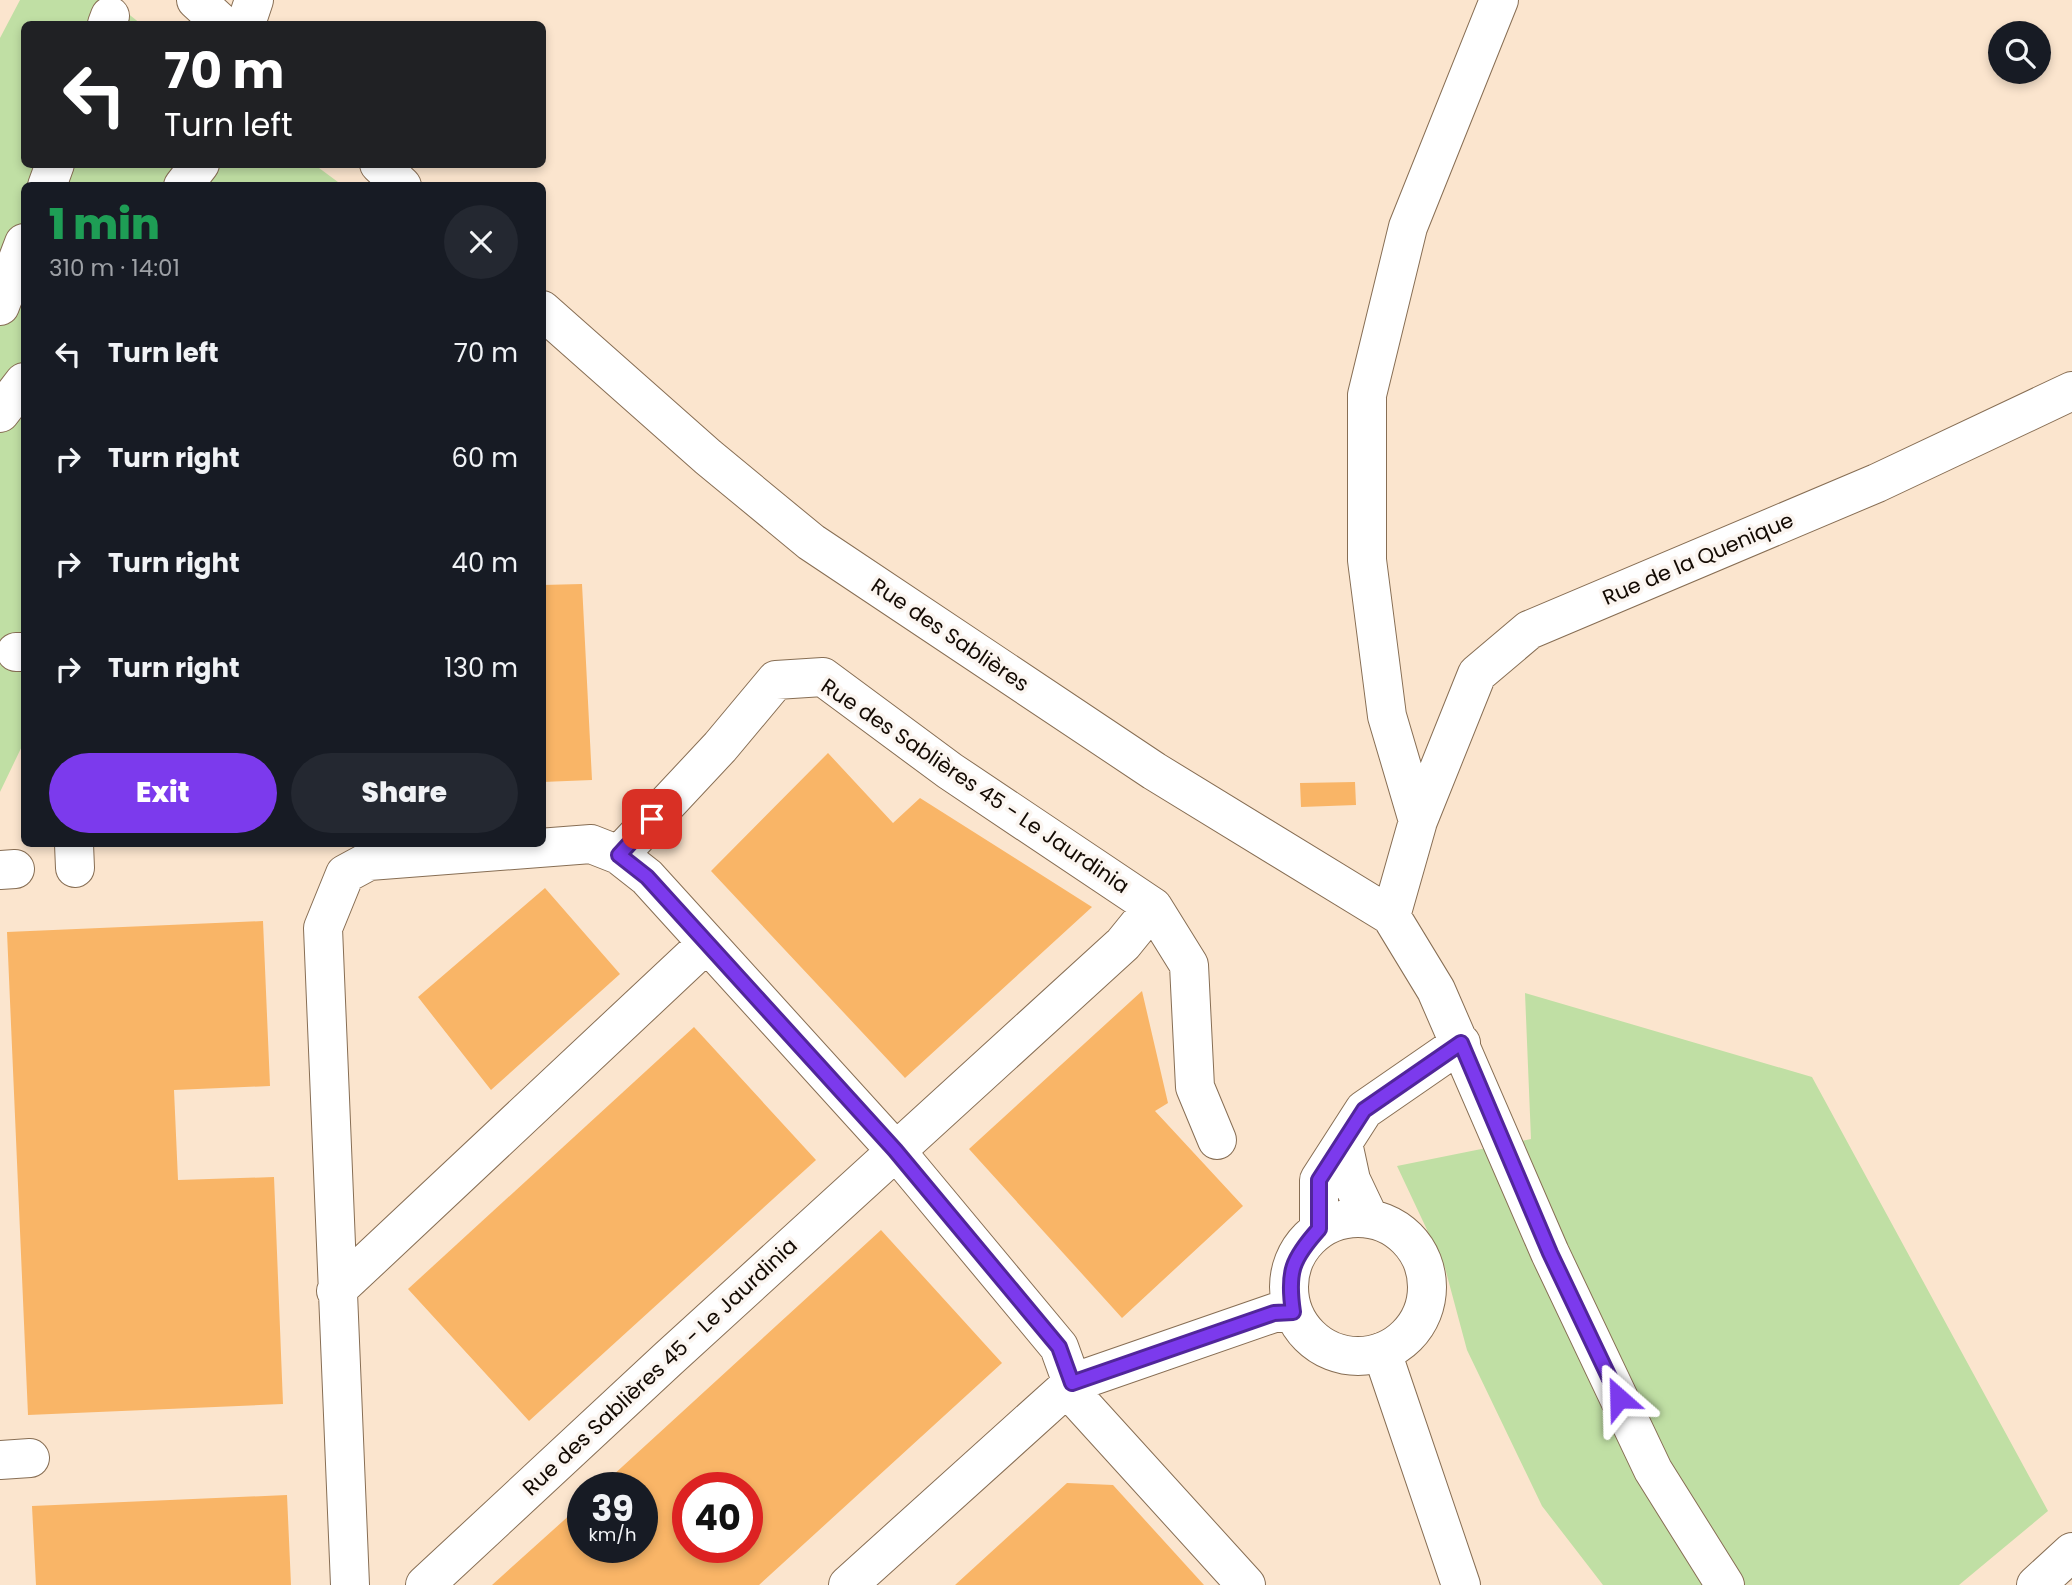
<!DOCTYPE html>
<html lang="en">
<head>
<meta charset="utf-8">
<style>
  body { margin:0; font-family:Poppins,sans-serif; background:#242831; color:#f1f3f6; height:100vh; display:flex; flex-direction:column; font-size:26px; white-space:nowrap }
  * { box-sizing:border-box; margin:0 }
  p { font-size:23px; color:#9ea1a6 }
  .icon { flex:none; width:38px; height:38px; fill:none; stroke:currentColor; stroke-width:2; stroke-linecap:round; stroke-linejoin:round }
  .map { position:relative; flex:1; overflow:hidden }
  .sheet { position:absolute; left:21px; top:182px; width:525px; height:665px; display:flex; flex-direction:column; background:#171b24; border-radius:10px; box-shadow:0 4px 10px #0003 }
  .sheet>* { flex:none }
  .top-card { position:absolute; left:21px; top:21px; width:525px; height:147px; border-radius:10px; box-shadow:0 4px 10px #0003; background:#202124; color:#fff; overflow:hidden }
  .controls { position:absolute; left:1988px; top:21px; display:grid; gap:14px }
  .controls a { display:grid; place-items:center; width:63px; height:63px; border-radius:50%; background:#171b24; box-shadow:0 4px 10px #0003; font-size:35px }
  .speed { position:absolute; left:567px; top:1472px; display:flex; gap:14px; font-size:35px; font-weight:700; text-align:center }
  .speed>* { display:grid; place-content:center; width:91px; height:91px; border-radius:50%; background:#171b24; box-shadow:0 4px 10px #0003; line-height:1 }
  .speed small { font-size:18px; font-weight:400 }
  .speed .limit { border:10px solid #d22; background:#fff; color:#111 }
  .pin { position:absolute; display:grid; place-items:center; width:60px; height:60px; color:#fff; margin:-30px; border-radius:14px; box-shadow:0 4px 10px #0006 }
  .me { position:absolute; width:77px; margin:-38px; rotate:335deg; stroke-linejoin:round; filter:drop-shadow(0 0 5px #0008) }
  .turn { display:flex; align-items:center; gap:24px; height:147px; padding:0 28px; font-size:32px }
  .turn .icon { width:91px; height:91px; stroke-width:2.5 }
  .turn b { display:block; font-size:49px; line-height:60px }
  .round { display:grid; place-items:center; flex:none; width:74px; height:74px; border-radius:37px; background:#242831 }
  .headline { display:flex; align-items:center; justify-content:space-between; height:119px; padding:0 28px }
  h1 { font-size:42px; font-weight:800; line-height:52px; color:#1e9e55 }
  .primary-button { display:flex; gap:14px; margin-top:auto; padding:14px 28px }
  .primary-button a { flex:1; height:80px; border-radius:42px; background:#7c3aed; color:#fff; font-size:28px; font-weight:800; line-height:80px; text-align:center }
  .primary-button a+a { background:#242831; color:#f1f3f6 }
  ul { padding:0; list-style:none }
  li { display:flex; align-items:center; gap:21px; height:105px; padding:0 28px }
  li div { flex:1 }
  li b { display:block; font-size:26px }
  li em { font-style:normal }
  .map>svg:first-child { display:block }
</style>
</head>
<body>
<div class="map">
<svg width="2072" height="1585" viewBox="0 0 2072 1585">
  <rect width="100%" height="100%" fill="#fbe5ce"/>
  <path fill="#c0dfa4" d="M20,0h91l30,24h-117v140l291,1 27,20 -318,1v556l-24,50v-754z
    M1525,993l287,84 236,434 -89,74h-356l-61,-79 -75,-156 -22,-82 -48,-102 134,-27z"/>
  <path fill="#f9b567" fill-rule="evenodd" d="M582,584l10,196 -50,2v-197z
    M828,753l65,70 27,-25 172,109 -187,171 -194,-207z
    M1355,782l1,23 -55,2 -1,-24z
    M545,888l75,86 -129,116 -73,-93z
    M263,921l7,165 -96,4 4,90 96,-3 9,227 -255,11 -21,-483z
    M1142,991l26,112 -13,8 88,95 -121,112 -153,-169z
    M694,1027l122,133 -287,261 -121,-132z
    M881,1230l121,133 -243,222h-267l91,-82v44h59v-59h-43zM688,1488h59v59h-59z
    M1067,1483l46,2 91,100h-249z
    M287,1495l4,90h-255l-4,-79z"/>
  <g fill="none" stroke-linecap="round" stroke-linejoin="round">
    <defs>
      <path id="minor" d="M196,0l26,24
        M107,24l3,-8
        M246,24l8,-24
        M379,164l23,22
        M47,186l8,-22
        M183,186l17,-22
        M0,306l24,-63
        M542,310l166,147 103,85 343,229 237,145 45,74 114,263 103,217 72,115
        M0,413l24,-31
        M16,652h8
        M1418,821l-31,-105 -20,-156v-165l41,-168 91,-227
        M74,844l1,24
        M619,855l101,-108 56,-67 47,-3 127,94 203,136 36,58 6,122 22,53
        M0,870l15,-1
        M1391,916l27,-95 59,-147 52,-44 348,-147 195,-92
        M1343,1143l8,37 18,38
        M1289 1287a69 69 0 1 1 138 0a69 69 0 1 1-138 0Z
        M1319,1229v-49l45,-70 97,-67
        M336,1291l371,-348
        M1067,1388l179,197
        M0,1460l30,-2
        M350,1585l-27,-657 22,-54 24,-13 222,-17 28,11 28,22 248,273 164,197 13,36
        M425,1585l243,-226 455,-415 30,-37
        M848,1585l224,-202 202,-70 19,-1"/>
      <path id="highway" d="M1382,1352l79,233
        M2036,1585l36,-33"/>
    </defs>
    <use href="#minor" stroke="#876e54" stroke-width="40"/>
    <use href="#highway" stroke="#876e54" stroke-width="40"/>
    <use href="#minor" stroke="#fff" stroke-width="38"/>
    <use href="#highway" stroke="#fff" stroke-width="38"/>
  </g>
  <g fill="none" stroke-linecap="round" stroke-linejoin="round">
    <defs>
      <path id="route" d="M652,819l-33,36 28,22 248,273 164,197 13,36 202,-70 19,-1c-6,-40 -1,-53 26,-83v-49l45,-70 97,-67 89,210 69,145"/>
    </defs>
    <use href="#route" stroke="#51269a" stroke-width="18"/>
    <use href="#route" stroke="#7c3aed" stroke-width="12"/>
  </g>
  <g text-anchor="middle" stroke-width="7" stroke-linejoin="round" paint-order="stroke">
    <g font-size="21" fill="#130a03" stroke="#fbf5f0">
      <text transform="translate(1698 559) rotate(-23)" y="7">Rue de la Quenique</text>
      <text transform="translate(950 635) rotate(34)" y="7">Rue des Sablières</text>
      <text transform="translate(975 786) rotate(34)" y="7">Rue des Sablières 45 - Le Jaurdinia</text>
      <text transform="translate(660 1367) rotate(-43)" y="7">Rue des Sablières 45 - Le Jaurdinia</text>
    </g>
  </g>
</svg>
<div class="controls">
<a><svg class="icon" aria-label="search" viewBox="0 0 24 24"><circle cx="10" cy="10" r="6"/><path d="M15 15l6 6"/></svg></a>
</div>
<div class="speed"><div>39<small>km/h</small></div><div class="limit">40</div></div>
<div class="pin" style="left:652px;top:819px;background:#d93025"><svg class="icon" aria-label="arrive" viewBox="0 0 24 24"><path d="M6 21V4h12l-3 4 3 4H6"/></svg></div>
<svg class="me" style="left:1619px;top:1398px" viewBox="-20 -20 40 40"><path d="M0-17L14 15 0 8-14 15z" fill="#7c3aed" stroke="#fff" stroke-width="4"/></svg>
<div class="top-card">
<div class="turn"><svg class="icon" aria-label="left" viewBox="0 0 24 24"><path d="M17 20v-9H6M10 6l-5 5 5 5"/></svg><div><b>70 m</b>Turn left</div></div>
</div>
<section class="sheet">
<div class="headline"><div><h1>1 min</h1><p>310 m · 14:01</p></div><a class="round"><svg class="icon" aria-label="close" viewBox="0 0 24 24"><path d="M6 6l12 12M18 6L6 18"/></svg></a></div>
<ul>
<li><svg class="icon" aria-label="left" viewBox="0 0 24 24"><path d="M17 20v-9H6M10 6l-5 5 5 5"/></svg><div><b>Turn left</b></div><em>70 m</em></li>
<li><svg class="icon" aria-label="right" viewBox="0 0 24 24"><path d="M7 20v-9h11M14 6l5 5-5 5"/></svg><div><b>Turn right</b></div><em>60 m</em></li>
<li><svg class="icon" aria-label="right" viewBox="0 0 24 24"><path d="M7 20v-9h11M14 6l5 5-5 5"/></svg><div><b>Turn right</b></div><em>40 m</em></li>
<li><svg class="icon" aria-label="right" viewBox="0 0 24 24"><path d="M7 20v-9h11M14 6l5 5-5 5"/></svg><div><b>Turn right</b></div><em>130 m</em></li>
</ul>
<div class="primary-button"><a>Exit</a><a>Share</a></div>
</section>
</div>
</body>
</html>
